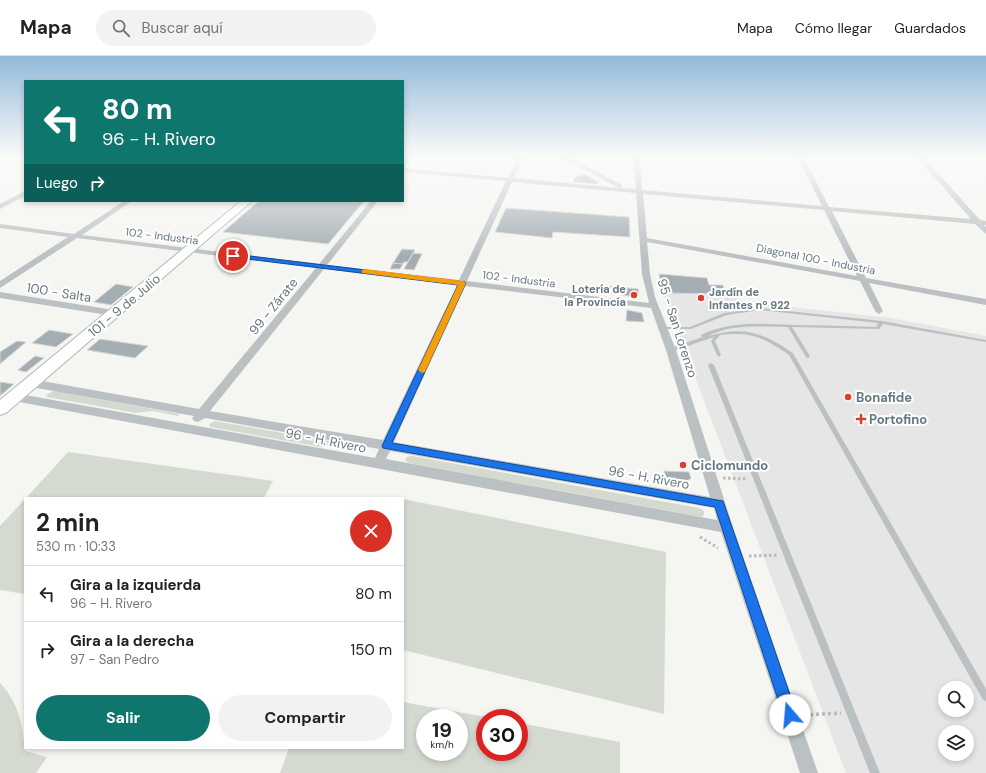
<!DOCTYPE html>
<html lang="es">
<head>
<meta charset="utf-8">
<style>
  body { margin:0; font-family:"DM Sans",sans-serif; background:#f2f2f2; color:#222; height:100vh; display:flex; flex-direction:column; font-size:15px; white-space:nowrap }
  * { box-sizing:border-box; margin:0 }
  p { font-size:13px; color:#767676 }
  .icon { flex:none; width:22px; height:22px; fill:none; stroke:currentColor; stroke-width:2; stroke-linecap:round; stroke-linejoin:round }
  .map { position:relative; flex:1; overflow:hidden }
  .drawer { position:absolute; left:24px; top:441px; width:380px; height:252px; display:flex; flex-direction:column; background:#fff; border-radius:0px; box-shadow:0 2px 6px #0003 }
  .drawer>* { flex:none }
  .hud { position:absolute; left:24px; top:24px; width:380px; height:122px; border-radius:0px; box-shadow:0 2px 6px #0003; background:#0f766e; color:#fff; overflow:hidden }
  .fabs { position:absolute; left:938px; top:625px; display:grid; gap:8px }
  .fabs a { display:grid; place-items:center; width:36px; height:36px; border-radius:50%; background:#fff; box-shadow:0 2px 6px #0003; font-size:20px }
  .speed { position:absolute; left:416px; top:653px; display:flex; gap:8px; font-size:20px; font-weight:700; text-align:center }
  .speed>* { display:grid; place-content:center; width:52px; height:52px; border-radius:50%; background:#fff; box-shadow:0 2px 6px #0003; line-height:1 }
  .speed small { font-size:10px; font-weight:400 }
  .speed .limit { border:6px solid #d22; background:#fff; color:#111 }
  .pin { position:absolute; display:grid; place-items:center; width:34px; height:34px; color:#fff; margin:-17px; border:2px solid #fff; border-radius:50%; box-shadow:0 1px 4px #0007 }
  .me { position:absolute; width:44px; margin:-22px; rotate:342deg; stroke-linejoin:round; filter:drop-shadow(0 0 3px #0008) }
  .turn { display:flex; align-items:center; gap:14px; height:84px; padding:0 12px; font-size:18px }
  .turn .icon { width:52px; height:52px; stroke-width:2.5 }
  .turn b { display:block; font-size:28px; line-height:34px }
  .then { display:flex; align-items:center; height:38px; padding:0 12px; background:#0003; gap:8px; font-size:15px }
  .round { display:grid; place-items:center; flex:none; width:42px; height:42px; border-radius:21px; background:#f2f2f2 }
  .headline { display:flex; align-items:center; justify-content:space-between; height:68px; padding:0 12px }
  h1 { font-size:24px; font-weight:700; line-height:30px }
  .cta { display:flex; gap:8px; margin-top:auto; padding:8px 12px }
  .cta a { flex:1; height:46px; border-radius:24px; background:#0f766e; color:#fff; font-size:16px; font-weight:700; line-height:46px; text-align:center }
  .cta a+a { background:#f2f2f2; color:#222 }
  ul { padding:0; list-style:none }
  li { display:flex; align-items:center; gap:12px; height:56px; padding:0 12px; border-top:1px solid #e0e0e0 }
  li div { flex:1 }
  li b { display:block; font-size:15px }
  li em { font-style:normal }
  header { display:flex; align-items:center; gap:24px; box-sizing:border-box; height:56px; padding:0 20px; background:#fff; border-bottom:1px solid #e0e0e0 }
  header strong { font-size:19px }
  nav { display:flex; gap:22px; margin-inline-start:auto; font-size:14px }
  .search { width:280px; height:36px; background:#f2f2f2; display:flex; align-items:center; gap:10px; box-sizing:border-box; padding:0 14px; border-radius:22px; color:#767676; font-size:15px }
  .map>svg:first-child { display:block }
</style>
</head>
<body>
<header>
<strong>Mapa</strong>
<div class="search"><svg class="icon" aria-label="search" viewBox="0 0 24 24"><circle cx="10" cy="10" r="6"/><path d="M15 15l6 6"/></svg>Buscar aquí</div>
<nav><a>Mapa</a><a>Cómo llegar</a><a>Guardados</a></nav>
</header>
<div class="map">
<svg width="986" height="717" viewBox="0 0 986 717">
  <rect width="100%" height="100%" fill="#f5f5f1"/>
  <path fill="#e5e6e5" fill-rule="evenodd" d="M663,237l75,1 -1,10 36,1 118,13 95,18v437h-140zM945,632h22v22h-22zM945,676h22v22h-22z"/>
  <path fill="#d5dad1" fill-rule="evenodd" d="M54,335l126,23 -2,2 -25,-5 -17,2 -89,-16 -1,-2z
    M215,365l147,26 -1,2 -25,-5 -15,3 -111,-20 -1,-3z
    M68,396l205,29 -9,17h-238z
    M412,400l287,52 5,3v4l-3,2 -292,-54 -4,-3 2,-3z
    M25,443v95l-25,-4v-64z
    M403,443l263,53 -2,162 -261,-64z
    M0,627c20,22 22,40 25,68l22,6 -11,16h-36z
    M403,646l88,16h-6v34h34v-29l101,19v31h-340l9,-25h114zM425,662h34v34h-34z"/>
  <path fill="#a4aeb2" stroke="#d6d6d4" d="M585,118l13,8 -1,2 -24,-2 2,-5z
    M259,145h105l-36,43 -105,-12z
    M506,152l123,9 1,20 -77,-5 -1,6 -57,-6z
    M402,193l13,1 -7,12h-4l-1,2 -10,-1z
    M413,197l9,1 -8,16 -10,-1z
    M393,207l10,1 -3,5h-10z
    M659,218l48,4 2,7h14l2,9 -62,-1z
    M116,228l17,3 -22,18 -17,-3z
    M610,230l28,3 1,6 -3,2 -27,-4z
    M627,254l15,3 2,9 -18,-1z
    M49,274l24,4 -17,13 -24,-4z
    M100,283l48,7 -13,12 -48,-8z
    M17,285l9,1 -26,22v-12z
    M35,300l9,2 -18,14 -8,-2z
    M0,326l14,2 -14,12z
    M664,415l25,1 2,6 -6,5 -19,-3z"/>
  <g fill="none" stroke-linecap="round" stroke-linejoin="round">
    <defs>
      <path id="secondary" d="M241,145h11l-246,212 -6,2v-15z"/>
    </defs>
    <use href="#secondary" stroke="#b0b7ba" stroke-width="2"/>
    <path stroke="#b8bbbd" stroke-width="3" stroke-dasharray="2.5 2.5" stroke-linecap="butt" d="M723,422l23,1
      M700,481l18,11
      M749,500l29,-1"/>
    <path stroke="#b8bbbd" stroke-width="3.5" stroke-dasharray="3 3" stroke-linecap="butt" d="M804,659l37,-2"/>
    <path fill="#bbc1c3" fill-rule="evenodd" d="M760,252l122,13 104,19v2l-103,-18 -4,5h-2l-85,-2 18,29 -2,2 -2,-1 -18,-30c-27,0 -55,-4 -80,9 36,-10 54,-4 85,17l193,336v12l-3,-1 -194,-345c-24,-17 -38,-24 -69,-20l-5,6 6,14 -2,2 -2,-2 -6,-14 3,-4 -41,14 -2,1 -2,-2v-1l33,-12 -1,-1v-1c31,-15 62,-11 94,-10 27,0 54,1 81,2l2,-4 -118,-13 -33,5 -36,14h-28l-2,-1 2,-1h27l34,-14z
      M711,307l3,2 166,408h-10l-162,-408z"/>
    <path fill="#bbc1c3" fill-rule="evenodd" d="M408,100h7l-12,12v-6z
      M518,100h6l-10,22 105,10 -60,-32h8l55,29 1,1 -2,2 15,1 -3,-33h6l3,34 180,16 -25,-50h6l26,51 142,12 -55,-63h7l57,64 6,1v4h-2l2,2v7l-11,-10 -143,-13 34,67 120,21v6l-117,-22 14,28 -4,3 -4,-3 -15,-30 -213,-39 3,32 5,23 21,53 57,177 85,246h-18l-79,-241 -707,-131 -5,-4 5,-4 361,65 4,-9 -174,-31 -7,4 -4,-1 -2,-3 2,-2 -163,-29 -5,-4 5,-4 168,30 117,-141 -239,-30 -77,50v-7l68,-44 -68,-9v-4l74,10 50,-33h8l-50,34 237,29 52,-63h7l-51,64 132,15 47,-99 -103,-9v-4l105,10zM512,126l124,11 6,81 7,29 -182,-22zM643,138l181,16 33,66 -210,-38zM324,213l133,16 -74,155 -173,-29zM465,230l186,22 15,42 44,147 -316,-55zM390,395l324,57 3,12 -331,-61z
      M25,135v5l-25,13v-5z
      M0,236l114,18 5,3 -5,3 -114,-18z"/>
    <use href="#secondary" fill="#fff" fill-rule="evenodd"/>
  </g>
  <linearGradient id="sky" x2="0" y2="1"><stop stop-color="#93bada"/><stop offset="0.5" stop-color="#fafaf9"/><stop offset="1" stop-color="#fafaf9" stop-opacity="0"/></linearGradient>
  <rect width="986" height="201" fill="url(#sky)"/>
  <path fill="#1a73e8" stroke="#114b97" d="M233,198l232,28 1,1 -74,160 331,58 74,214 -2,5 -5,2 -5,-2 -2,-5 -68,-208 -332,-59 -1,-2 76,-161 -227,-28v-2z"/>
  <path fill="#f59e0b" d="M365,213l98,12 3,2 -41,89 -3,1 -4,-3 40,-85 -96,-12v-3z"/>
  <g fill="#db3f2b" stroke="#fff" stroke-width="1.5">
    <circle cx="634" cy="239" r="4"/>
    <circle cx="701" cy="242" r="4"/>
    <circle cx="848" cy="341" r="4"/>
    <path d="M859 357h4v4h4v4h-4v4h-4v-4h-4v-4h4z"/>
    <circle cx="683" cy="409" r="4"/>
  </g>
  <g text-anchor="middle" stroke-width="4" stroke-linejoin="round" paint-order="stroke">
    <g font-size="11" fill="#657881" stroke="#fff">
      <text transform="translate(162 180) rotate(7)" y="4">102 - Industria</text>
      <text transform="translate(816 203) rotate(11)" y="4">Diagonal 100 - Industria</text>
      <text transform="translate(519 223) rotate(7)" y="4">102 - Industria</text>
    </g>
    <g font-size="11" font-weight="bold" fill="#657881" stroke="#fff" text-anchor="end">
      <text x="626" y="237">Lotería de<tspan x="626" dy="13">la Provincía</tspan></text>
      <text x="709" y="240" text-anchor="start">Jardín de<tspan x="709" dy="13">Infantes nº 922</tspan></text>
    </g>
    <g font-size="13" fill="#657881" stroke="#fff">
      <text transform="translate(59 236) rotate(9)" y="5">100 - Salta</text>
      <text transform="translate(124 249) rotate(-40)" y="5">101 - 9 de Julio</text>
      <text transform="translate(273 250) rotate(-51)" y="5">99 - Zárate</text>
      <text transform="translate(678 272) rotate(72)" y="5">95 - San Lorenzo</text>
      <text transform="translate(326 384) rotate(11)" y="5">96 - H. Rivero</text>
      <text transform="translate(649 421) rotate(10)" y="5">96 - H. Rivero</text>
    </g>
    <g font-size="13" font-weight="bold" fill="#657881" stroke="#fff" text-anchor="start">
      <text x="856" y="346">Bonafide</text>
      <text x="869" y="368">Portofino</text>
      <text x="691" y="414">Ciclomundo</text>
    </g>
  </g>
</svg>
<div class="fabs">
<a><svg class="icon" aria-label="search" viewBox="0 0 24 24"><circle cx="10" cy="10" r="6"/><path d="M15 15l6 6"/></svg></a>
<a><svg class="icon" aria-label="layers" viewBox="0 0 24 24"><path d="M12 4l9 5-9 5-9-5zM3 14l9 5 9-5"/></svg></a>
</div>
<div class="speed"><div>19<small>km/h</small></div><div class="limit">30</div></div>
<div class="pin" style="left:233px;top:200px;background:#d93025"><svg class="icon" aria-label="arrive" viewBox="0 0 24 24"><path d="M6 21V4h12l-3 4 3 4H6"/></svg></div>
<svg class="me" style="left:790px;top:659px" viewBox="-20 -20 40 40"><circle r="19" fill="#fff"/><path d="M0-13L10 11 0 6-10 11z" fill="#1a73e8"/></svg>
<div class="hud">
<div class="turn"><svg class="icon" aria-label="left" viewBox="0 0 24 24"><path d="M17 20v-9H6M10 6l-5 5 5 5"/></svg><div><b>80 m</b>96 - H. Rivero</div></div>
<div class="then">Luego<svg class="icon" aria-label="right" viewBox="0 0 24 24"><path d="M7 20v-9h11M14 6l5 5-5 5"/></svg></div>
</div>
<section class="drawer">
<div class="headline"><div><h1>2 min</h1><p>530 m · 10:33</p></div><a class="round" style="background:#d93025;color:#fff"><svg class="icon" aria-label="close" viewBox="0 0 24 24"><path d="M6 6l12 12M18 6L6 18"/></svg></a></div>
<ul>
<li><svg class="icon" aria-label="left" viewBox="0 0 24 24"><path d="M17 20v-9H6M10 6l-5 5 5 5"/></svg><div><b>Gira a la izquierda</b><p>96 - H. Rivero</p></div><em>80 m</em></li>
<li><svg class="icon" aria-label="right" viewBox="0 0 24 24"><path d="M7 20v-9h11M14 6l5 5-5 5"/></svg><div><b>Gira a la derecha</b><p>97 - San Pedro</p></div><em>150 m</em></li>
</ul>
<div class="cta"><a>Salir</a><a>Compartir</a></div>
</section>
</div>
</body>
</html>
